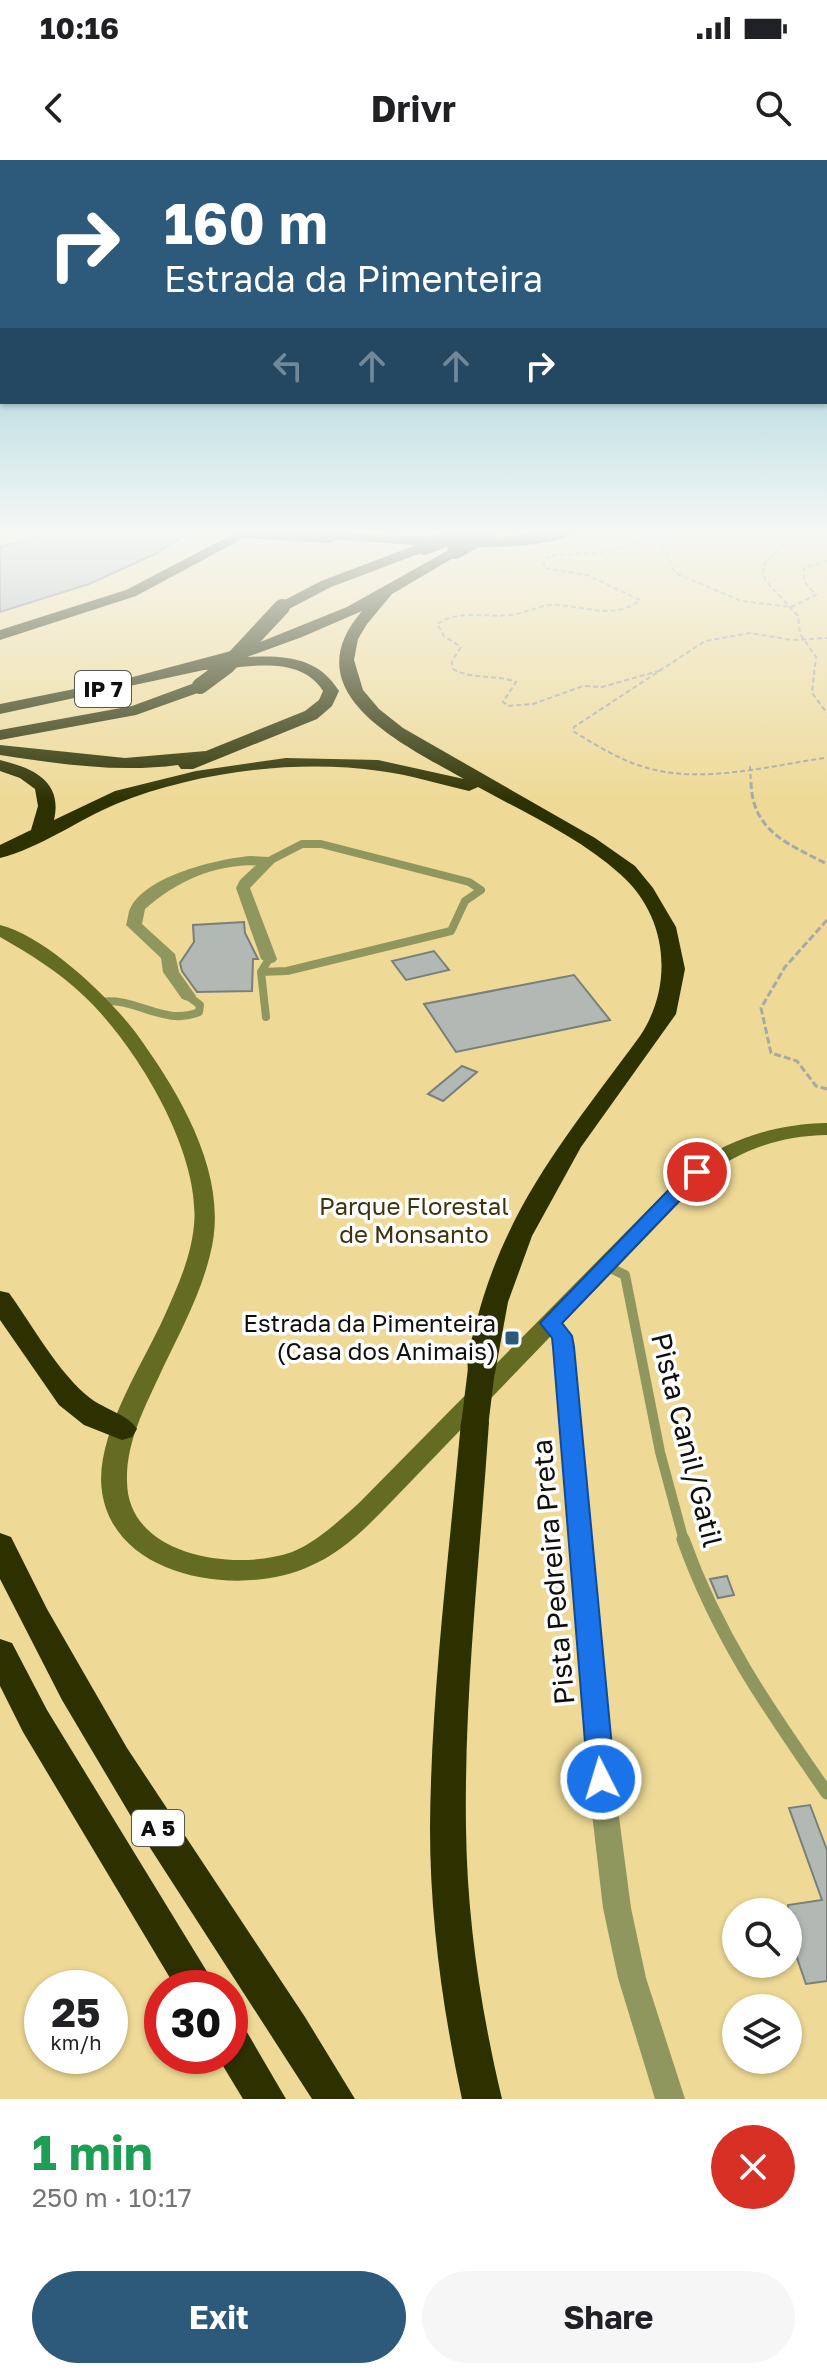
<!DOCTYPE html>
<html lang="en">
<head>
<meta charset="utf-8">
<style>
  body { margin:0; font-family:"Golos Text",sans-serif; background:#f6f6f6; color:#202124; height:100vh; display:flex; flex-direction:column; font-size:30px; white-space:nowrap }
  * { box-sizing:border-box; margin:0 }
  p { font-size:26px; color:#757577 }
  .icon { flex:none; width:44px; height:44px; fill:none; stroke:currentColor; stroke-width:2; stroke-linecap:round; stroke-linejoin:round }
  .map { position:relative; height:1939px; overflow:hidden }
  .side { display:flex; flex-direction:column; background:#fff; flex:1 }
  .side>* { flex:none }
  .banner { position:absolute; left:0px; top:0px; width:828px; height:244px; box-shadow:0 2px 6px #0004; background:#2d5a7a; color:#fff; overflow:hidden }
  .buttons { position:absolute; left:722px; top:1738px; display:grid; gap:16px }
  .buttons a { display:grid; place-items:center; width:80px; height:80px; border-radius:50%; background:#fff; box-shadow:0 2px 6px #0004; font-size:40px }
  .speed { position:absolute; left:24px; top:1810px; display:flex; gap:16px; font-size:40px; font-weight:700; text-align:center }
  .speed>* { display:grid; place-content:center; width:104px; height:104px; border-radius:50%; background:#fff; box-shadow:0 2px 6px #0004; line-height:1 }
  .speed small { font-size:20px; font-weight:400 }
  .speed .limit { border:12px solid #d22; background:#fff; color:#111 }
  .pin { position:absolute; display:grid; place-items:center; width:68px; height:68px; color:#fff; margin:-34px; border:4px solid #fff; border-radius:50%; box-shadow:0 2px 8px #0007 }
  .me { position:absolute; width:88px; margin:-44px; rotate:355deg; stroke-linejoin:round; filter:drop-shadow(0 0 6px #0008) }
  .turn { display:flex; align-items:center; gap:28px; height:168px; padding:0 32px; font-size:36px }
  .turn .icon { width:104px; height:104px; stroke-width:2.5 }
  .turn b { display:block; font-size:56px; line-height:68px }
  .lanes { display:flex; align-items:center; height:76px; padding:0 32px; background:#0003; justify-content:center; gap:40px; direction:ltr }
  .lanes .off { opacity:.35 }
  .round { display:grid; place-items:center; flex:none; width:84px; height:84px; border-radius:42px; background:#f6f6f6 }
  .head { display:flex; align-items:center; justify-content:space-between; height:136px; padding:0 32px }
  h1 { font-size:48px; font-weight:700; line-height:60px; color:#1e9e55 }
  .cta { display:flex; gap:16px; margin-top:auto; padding:16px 32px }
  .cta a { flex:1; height:92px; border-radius:48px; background:#2d5a7a; color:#fff; font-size:32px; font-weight:700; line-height:92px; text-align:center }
  .cta a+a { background:#f6f6f6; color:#202124 }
  .status { display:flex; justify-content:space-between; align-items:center; height:56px; padding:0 40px; background:#fff; direction:ltr }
  .status svg { height:22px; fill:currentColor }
  header { display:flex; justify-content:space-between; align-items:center; height:104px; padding:0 32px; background:#fff; font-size:36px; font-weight:700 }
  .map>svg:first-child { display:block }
</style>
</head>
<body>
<div class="status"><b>10:16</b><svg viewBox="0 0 49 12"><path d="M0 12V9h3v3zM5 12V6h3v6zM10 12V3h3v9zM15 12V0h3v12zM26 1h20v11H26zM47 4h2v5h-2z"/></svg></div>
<header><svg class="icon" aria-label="back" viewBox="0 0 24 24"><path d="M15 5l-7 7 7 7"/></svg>Drivr<svg class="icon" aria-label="search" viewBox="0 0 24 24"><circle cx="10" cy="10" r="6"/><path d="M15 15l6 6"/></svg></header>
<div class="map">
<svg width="827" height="1939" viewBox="0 0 827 1939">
  <rect width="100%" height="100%" fill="#ebefe9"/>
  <path fill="#eed996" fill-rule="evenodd" d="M0,370h827v1569h-827zM736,1752h52v52h-52zM42,1828h68v68h-68zM162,1828h68v68h-68zM736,1848h52v52h-52z"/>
  <path fill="#b2b9b4" stroke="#797f7b" stroke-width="2" d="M60,370h11l14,7 21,-7h86l-35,23 -68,31 -89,28v-65z
    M244,762l1,11 13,26h-5l-1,32 -55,1 -15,-21 -2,-8 14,-21 -1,-17z
    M434,791l15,19 -43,10 -14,-19z
    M574,815l36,45 -154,32 -32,-48z
    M462,906l15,6 -34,29 -15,-7z
    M727,1416l7,19 -16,3 -8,-19z
    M810,1645l17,45v131l-21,3 -18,-52v-27l34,-5 -33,-92z"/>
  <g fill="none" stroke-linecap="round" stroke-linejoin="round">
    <path stroke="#a6a9a4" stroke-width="2" stroke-dasharray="5 3" stroke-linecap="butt" d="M689,370l-30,7 16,36 66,28 50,6 25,-12 -12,-13v-14l23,-7
      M790,370l-1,8 -24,25 -2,8 2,9 33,36 2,18 16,23 -4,36 15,20
      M659,377l-60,16 -45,2 -10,4v9l43,7 53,25c-25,21 -57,5 -86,5 -15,0 -28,8 -43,10 -26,3 -51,-6 -74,9l7,12 17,11 -9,14 1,8c19,11 42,5 63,13l-13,20 5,4 25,-2 50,-18 19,1 60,-17
      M824,598c-54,8 -119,25 -173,11 -28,-7 -54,-23 -78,-38l1,-4 131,-86 45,-8 42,7 35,-2
      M750,606l1,18"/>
    <path stroke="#a6a9a4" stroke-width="3" stroke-dasharray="7 3" stroke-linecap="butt" d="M751,622c1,49 37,62 76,82
      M827,760l-42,47 -24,41 10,45 26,8 19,25 11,3"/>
    <path stroke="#90975e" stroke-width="8" d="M261,812l26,-1 164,-40 14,-30 16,-11 -12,-8 -148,-38h-19l-33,17
      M100,842c36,-6 64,25 99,10l1,-7 -12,-9
      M266,857l-5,-45 8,-13"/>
    <path stroke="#90975e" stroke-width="10" d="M606,1106l19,9 35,177 24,89"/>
    <path stroke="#90975e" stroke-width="13" d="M683,1379c35,98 85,169 144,254"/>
    <path fill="#90975e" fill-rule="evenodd" d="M250,696l19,1 7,4 -26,27 27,71 -2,3 -6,2 -8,-5 -25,-71 4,-8 16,-15c-43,0 -79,16 -111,44l-3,15 33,30 4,18 17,24 -8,5 -6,-2 -19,-27 -2,-14 -35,-33c2,-5 2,-14 5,-18 17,-32 87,-48 119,-51z
      M550,1156c14,4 22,17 24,31l40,432 17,129 15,70 39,121h-30l-37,-121 -15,-70 -15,-129 -34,-432 -2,-9 -12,-15 3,-5z"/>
    <path fill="#646b23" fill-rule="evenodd" d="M0,765c45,11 108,71 136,108 44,61 95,144 74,222 -10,41 -31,79 -49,117 -16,35 -35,70 -34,109 0,76 109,91 165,71 25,-10 48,-32 68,-50l330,-335c42,-29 86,-43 137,-44v12c-47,1 -84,14 -123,42l-311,323c-25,26 -51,53 -85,67 -66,30 -193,13 -206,-75 -8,-55 40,-126 62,-175 13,-29 27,-59 30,-92 7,-73 -58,-180 -110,-229 -25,-24 -54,-42 -84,-59z"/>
    <path fill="#2d3100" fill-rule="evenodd" d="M241,370h18l-123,66 -136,44v-10l126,-40z
      M555,370h26c-27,19 -92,17 -125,17l6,4 -2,3 -68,40 -25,30 -9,15 -4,21 9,30 16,19 24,19 192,110 40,28 18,22 23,39 9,42 -9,45 -95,133 -49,89 -24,66 -13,71 -4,7 -10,3 -10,-3c-8,-14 0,-38 4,-53 30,-121 94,-194 165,-291 34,-51 28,-120 -20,-162 -40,-36 -95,-61 -142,-87l-9,4c-30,-7 -58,-16 -89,-20 -85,-12 -185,1 -264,33 -38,16 -76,44 -116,54v-13l31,-15 7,-24 -3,-17 -15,-11 -20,-7v-11c33,8 63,21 54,60l61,-29 81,-20 90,-13 92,2 86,19c-61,-35 -173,-86 -102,-168l-60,26 -55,20c38,-2 71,0 92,34l-7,15 -15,13 -124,50h-12l-3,-4c-59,8 -119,-1 -178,-10v-10l125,13 81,-7 99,-40 14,-11 4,-9c-24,-39 -82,-22 -119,-21l-204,44v-10l129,-26 121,-32 97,-39 107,-60 -24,-1 -1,4 -98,37 -44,23h-10v-6l44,-23 95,-36 -87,-6 -5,-1v-6l159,7z
      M200,521l6,1 2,4 -2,4 -70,25 -136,25v-10l132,-24z
      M0,1131l9,2c24,33 50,81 81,105 14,11 39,17 47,31l-5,8 -10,3 -38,-15 -25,-20 -59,-85z
      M475,1251l10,3 4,8c-9,135 -25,271 -23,406 1,91 15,183 36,271h-40c-19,-88 -32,-180 -32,-271 1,-135 19,-271 31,-406l4,-8z
      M0,1373l11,4 36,72 80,139 178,269 50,82h-43l-167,-259 -83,-140 -62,-121z
      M0,1479l12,4 35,67 170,278h-41l-153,-256 -23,-46z
      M230,1861l14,6 42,72h-43l-26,-43h13z"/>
    <path stroke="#2d3100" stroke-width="16" d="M243,370l86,5
      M424,387l41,-15
      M455,391l38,-21
      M200,526l27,-20 55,-59"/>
    <path stroke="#2d3100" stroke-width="27" d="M475,1262l6,-49"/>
  </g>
  <linearGradient id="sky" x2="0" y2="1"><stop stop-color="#62b5cb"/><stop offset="0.58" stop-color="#f6f8f5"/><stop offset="1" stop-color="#f6f8f5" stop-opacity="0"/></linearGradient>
  <rect width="827" height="642" fill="url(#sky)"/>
  <path fill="#1a73e8" stroke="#114b97" stroke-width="2" d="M697,1006l6,2 3,4 -3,4 -141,147 10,13 2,11 41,432 -4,9 -10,3 -9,-3 -4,-9 -35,-432 -1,-9 -12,-15 150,-155z"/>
  <rect fill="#2d5a7a" stroke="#fff" stroke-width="3" x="504" y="1170" width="16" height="16" rx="4"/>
  <g text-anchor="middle" stroke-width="7" stroke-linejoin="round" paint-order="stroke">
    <g fill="#fff" stroke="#575856" stroke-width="2">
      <rect x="75" y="511" width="56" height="36" rx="6"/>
      <rect x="132" y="1650" width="52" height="36" rx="6"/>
    </g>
    <g font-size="22" font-weight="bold" fill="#0f100e">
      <text x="103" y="537">IP 7</text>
      <text x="158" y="1676">A 5</text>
    </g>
    <g font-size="24" fill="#3e330b" stroke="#fff">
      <text x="414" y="1055">Parque Florestal<tspan x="414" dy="28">de Monsanto</tspan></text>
    </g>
    <g font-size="24" fill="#0f100e" stroke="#fff" text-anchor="end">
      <text x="496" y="1172">Estrada da Pimenteira<tspan x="496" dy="28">(Casa dos Animais)</tspan></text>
    </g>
    <g font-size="28" fill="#0f100e" stroke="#fff">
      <text transform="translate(687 1280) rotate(76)" y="10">Pista Canil/Gatil</text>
      <text transform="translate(553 1412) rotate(-95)" y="10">Pista Pedreira Preta</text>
    </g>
  </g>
</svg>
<div class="buttons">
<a><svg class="icon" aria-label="search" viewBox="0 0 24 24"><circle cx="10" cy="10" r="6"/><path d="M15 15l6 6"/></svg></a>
<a><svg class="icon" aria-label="layers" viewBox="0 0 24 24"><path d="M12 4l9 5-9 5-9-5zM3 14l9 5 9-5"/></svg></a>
</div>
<div class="speed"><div>25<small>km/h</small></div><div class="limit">30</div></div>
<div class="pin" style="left:697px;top:1012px;background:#d93025"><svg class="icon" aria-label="arrive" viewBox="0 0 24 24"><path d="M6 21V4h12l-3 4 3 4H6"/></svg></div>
<svg class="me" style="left:601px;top:1619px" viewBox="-20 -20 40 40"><circle r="17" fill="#1a73e8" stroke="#fff" stroke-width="3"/><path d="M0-11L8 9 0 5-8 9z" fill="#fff"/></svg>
<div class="banner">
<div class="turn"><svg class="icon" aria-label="right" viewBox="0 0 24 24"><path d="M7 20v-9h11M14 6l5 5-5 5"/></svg><div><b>160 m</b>Estrada da Pimenteira</div></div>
<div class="lanes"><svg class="icon off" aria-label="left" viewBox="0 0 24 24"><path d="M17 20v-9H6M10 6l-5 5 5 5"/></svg><svg class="icon off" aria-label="ahead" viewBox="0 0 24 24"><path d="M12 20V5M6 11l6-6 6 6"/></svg><svg class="icon off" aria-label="ahead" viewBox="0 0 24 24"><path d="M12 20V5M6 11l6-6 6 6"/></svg><svg class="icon" aria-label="right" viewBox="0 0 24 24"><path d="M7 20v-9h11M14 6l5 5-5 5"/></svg></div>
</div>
</div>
<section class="side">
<div class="head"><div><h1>1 min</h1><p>250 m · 10:17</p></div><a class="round" style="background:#d93025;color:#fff"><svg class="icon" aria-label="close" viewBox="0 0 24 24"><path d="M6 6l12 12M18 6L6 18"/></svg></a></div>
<div class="cta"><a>Exit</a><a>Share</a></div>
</section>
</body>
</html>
